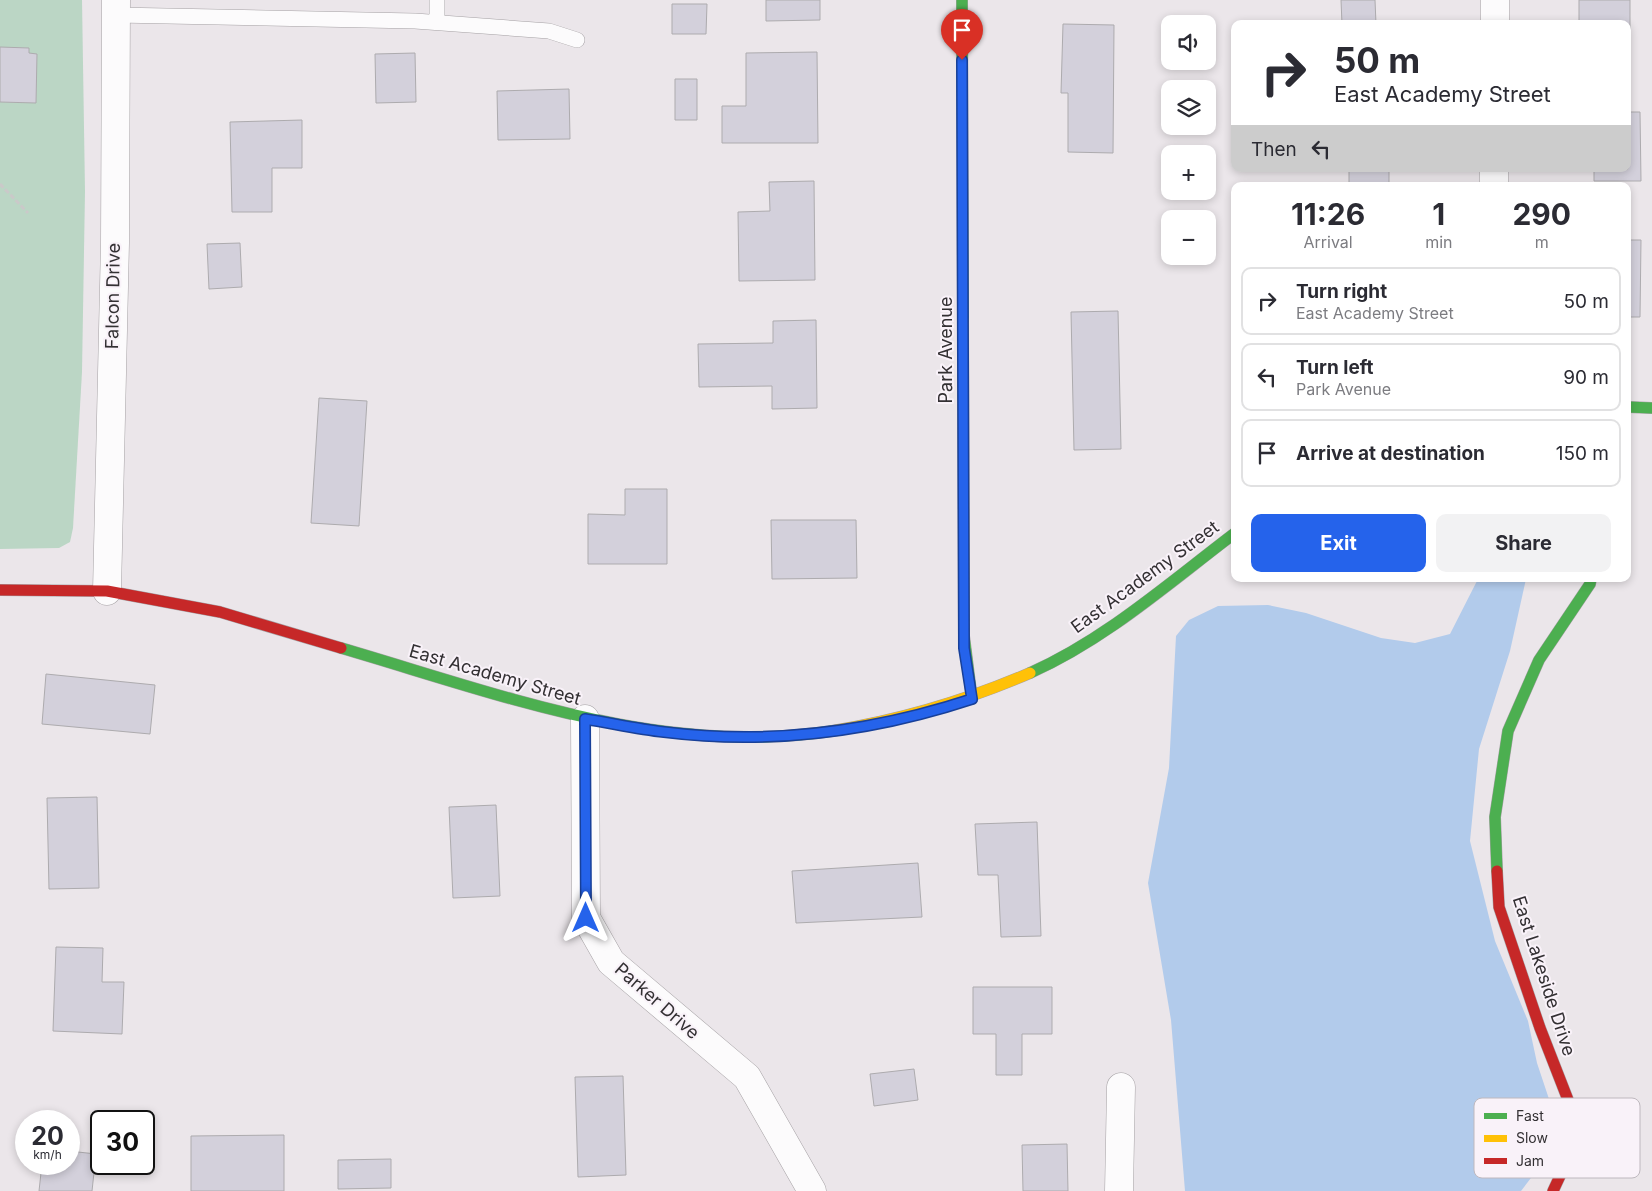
<!DOCTYPE html>
<html lang="en">
<head>
<meta charset="utf-8">
<style>
  body { margin:0; font-family:Inter,sans-serif; background:#f2f2f3; color:#2b2b33; height:100vh; display:flex; flex-direction:column; font-size:19px; white-space:nowrap }
  * { box-sizing:border-box; margin:0 }
  p { font-size:16px; color:#7c7c81 }
  .icon { flex:none; width:28px; height:28px; fill:none; stroke:currentColor; stroke-width:2; stroke-linecap:round; stroke-linejoin:round }
  .map { position:relative; flex:1; overflow:hidden }
  .side { position:absolute; left:1231px; top:182px; width:400px; height:400px; display:flex; flex-direction:column; background:#fff; border-radius:10px; box-shadow:0 2px 8px #0003 }
  .side>* { flex:none }
  .guide { position:absolute; left:1231px; top:20px; width:400px; height:152px; border-radius:10px; box-shadow:0 2px 8px #0003; background:#fff; color:#2b2b33; overflow:hidden }
  .controls { position:absolute; left:1161px; top:15px; display:grid; gap:10px }
  .controls a { display:grid; place-items:center; width:55px; height:55px; border-radius:10px; background:#fff; box-shadow:0 2px 8px #0003; font-size:25px }
  .speed { position:absolute; left:15px; top:1110px; display:flex; gap:10px; font-size:25px; font-weight:700; text-align:center }
  .speed>* { display:grid; place-content:center; width:65px; height:65px; border-radius:50%; background:#fff; box-shadow:0 2px 8px #0003; line-height:1 }
  .speed small { font-size:12px; font-weight:400 }
  .speed .limit { border:2px solid #111; border-radius:8px; background:#fff; color:#111 }
  .pin { position:absolute; display:grid; place-items:center; width:42px; height:42px; color:#fff; margin:-51px -21px; border-radius:50% 50% 50% 0; rotate:-45deg; box-shadow:0 0 5px #0007 }
  .pin .icon { rotate:45deg }
  .me { position:absolute; width:55px; margin:-28px; rotate:0deg; stroke-linejoin:round; filter:drop-shadow(0 0 4px #0008) }
  .turn { display:flex; align-items:center; gap:18px; height:105px; padding:0 20px; font-size:22px }
  .turn .icon { width:65px; height:65px; stroke-width:2.5 }
  .turn b { display:block; font-size:35px; line-height:42px }
  .then { display:flex; align-items:center; height:48px; padding:0 20px; background:#0003; gap:10px; font-size:19px }
  .eta { display:flex; justify-content:space-evenly; align-items:center; height:85px; text-align:center }
  .eta b { font-size:30px; font-weight:700; line-height:35px }
  .action { display:flex; gap:10px; margin-top:auto; padding:10px 20px }
  .action a { flex:1; height:58px; border-radius:10px; background:#2563eb; color:#fff; font-size:20px; font-weight:700; line-height:58px; text-align:center }
  .action a+a { background:#f2f2f3; color:#2b2b33 }
  ul { padding:0; list-style:none }
  li { display:flex; align-items:center; gap:15px; height:68px; margin:0 10px 8px; padding:0 10px; border:2px solid #e1e1e2; border-radius:10px }
  li div { flex:1 }
  li b { display:block; font-size:19px }
  li em { font-style:normal }
  .map>svg:first-child { display:block }
</style>
</head>
<body>
<div class="map">
<svg width="1652" height="1191" viewBox="0 0 1652 1191">
  <rect width="100%" height="100%" fill="#ebe6ea"/>
  <path fill="#bbd6c5" d="M0,0h82l3,192 -3,180 -9,156 -3,14 -11,6 -59,1z"/>
  <path fill="#b2cbeb" d="M1478,579h48l-16,72 -31,98 -9,92 25,100 33,80 9,42 14,42 -7,56 -23,30h-336l-14,-171 -23,-137 21,-115 7,-132 13,-16 29,-14 50,-1 38,8 75,25 34,5 35,-9z"/>
  <path fill="#d3d0db" stroke="#adabae" d="M766,0h54v20l-54,1z
    M1341,0h34l1,24h-34z
    M1579,0h51v38h-2v-14h-49z
    M672,4h35l-1,30h-34z
    M1063,24l51,1 -1,128 -45,-1v-59h-7z
    M0,47l29,1v5l8,1 -1,49 -36,-1z
    M817,52l1,91h-96v-37h24v-53z
    M415,53l1,49 -40,1 -1,-49z
    M675,79h22v41h-22z
    M569,89l1,50 -72,1 -1,-49z
    M1628,112h12l1,69h-47v-12h34z
    M302,120v48h-30v44h-40l-2,-90z
    M1349,169h40v17h-40z
    M814,181l1,99 -76,1 -1,-69 32,-1 -1,-29z
    M1628,240h13l-1,77h-12z
    M240,243l2,44 -33,2 -2,-45z
    M1118,311l3,138 -47,1 -3,-138z
    M816,320l1,88 -45,1v-23l-73,1 -1,-43 75,-1v-22z
    M319,398l48,3 -8,125 -48,-3z
    M625,489h42v75h-79v-50l37,1z
    M771,520h85l1,58 -85,1z
    M46,674l109,11 -5,49 -108,-10z
    M97,797l2,91 -50,1 -2,-91z
    M496,805l4,91 -47,2 -4,-91z
    M1037,822l4,114 -40,1 -3,-62h-20l-3,-51z
    M918,863l4,54 -126,6 -4,-52z
    M56,947l47,1 -1,34h22l-2,52 -69,-3z
    M973,987h79v47h-30v41h-26v-41h-23z
    M914,1069l4,31 -44,6 -4,-32z
    M623,1076l3,99 -48,2 -3,-100z
    M284,1135v56h-93v-55z
    M1067,1144l1,47h-45l-1,-46z
    M69,1151l27,3 -4,37h-53l3,-27h27z
    M391,1159v29l-53,1v-29z"/>
  <g fill="none" stroke-linecap="round" stroke-linejoin="round">
    <defs>
      <path id="lane" d="M437,0v22
        M116,15l299,6 134,10 28,9"/>
      <path id="street" d="M1495,24v-24
        M1494,186v-17
        M107,591l8,-348 1,-243
        M585,719l1,199 25,44 136,115 65,114
        M1119,1191l2,-104"/>
      <path id="fast" d="M962,0l1,320
        M1628,407l24,1
        M964,636l8,63
        M341,648c161,47 321,109 491,83
        M1030,673c76,-34 139,-90 205,-140
        M1497,871l-2,-54 13,-86 31,-71 51,-76 1,-5"/>
      <path id="slow" d="M963,320l1,316
        M832,731c69,-11 133,-30 198,-58"/>
      <path id="jam" d="M0,590l107,1 113,21 121,36
        M1497,871l2,36 41,121 30,77 -4,58 -13,28"/>
    </defs>
    <use href="#lane" stroke="#a5a1a4" stroke-width="16"/>
    <use href="#street" stroke="#a5a1a4" stroke-width="29"/>
    <use href="#fast" stroke="#a5a1a4" stroke-width="12"/>
    <use href="#slow" stroke="#a5a1a4" stroke-width="12"/>
    <use href="#jam" stroke="#a5a1a4" stroke-width="12"/>
    <path stroke="#cac9c9" stroke-width="3" stroke-dasharray="5 2.5" stroke-linecap="butt" d="M0,184l28,29"/>
    <use href="#lane" stroke="#fcfbfc" stroke-width="15"/>
    <use href="#street" stroke="#fcfbfc" stroke-width="28"/>
    <use href="#fast" stroke="#4caf50" stroke-width="11"/>
    <use href="#slow" stroke="#ffc107" stroke-width="11"/>
    <use href="#jam" stroke="#c62828" stroke-width="11"/>
  </g>
  <g fill="none" stroke-linecap="round" stroke-linejoin="round">
    <defs>
      <path id="route" d="M586,918l-1,-199c26,4 52,10 79,13 104,13 208,0 308,-33l-8,-51 -2,-588"/>
    </defs>
    <use href="#route" stroke="#184099" stroke-width="12"/>
    <use href="#route" stroke="#2563eb" stroke-width="9"/>
  </g>
  <g text-anchor="middle" stroke-width="4" stroke-linejoin="round" paint-order="stroke">
    <g font-size="18" fill="#333033" stroke="#f9f2f9">
      <text transform="translate(113 296) rotate(-89)" y="6">Falcon Drive</text>
      <text transform="translate(946 350) rotate(-90)" y="6">Park Avenue</text>
      <text transform="translate(1145 577) rotate(-36)" y="6">East Academy Street</text>
      <text transform="translate(495 675) rotate(16)" y="6">East Academy Street</text>
      <text transform="translate(1544 976) rotate(72)" y="6">East Lakeside Drive</text>
      <text transform="translate(657 1001) rotate(41)" y="6">Parker Drive</text>
    </g>
  </g>
  <rect x="1474" y="1098" width="166" height="80" rx="8" fill="#f9f2f9" stroke="#beb8be" stroke-width="1"/>
  <rect x="1484" y="1113" width="23" height="6" fill="#4caf50"/>
  <rect x="1484" y="1135" width="23" height="7" fill="#ffc107"/>
  <rect x="1484" y="1158" width="23" height="6" fill="#c62828"/>
  <g font-size="14" fill="#333033">
    <text x="1516" y="1121">Fast</text>
    <text x="1516" y="1143">Slow</text>
    <text x="1516" y="1166">Jam</text>
  </g>
</svg>
<div class="controls">
<a><svg class="icon" aria-label="sound" viewBox="0 0 24 24"><path d="M4 9h4l5-4v14l-5-4H4zM17 9q2 3 0 6"/></svg></a>
<a><svg class="icon" aria-label="layers" viewBox="0 0 24 24"><path d="M12 4l9 5-9 5-9-5zM3 14l9 5 9-5"/></svg></a>
<a>+</a>
<a>−</a>
</div>
<div class="speed"><div>20<small>km/h</small></div><div class="limit">30</div></div>
<div class="pin" style="left:962px;top:60px;background:#d93025"><svg class="icon" aria-label="arrive" viewBox="0 0 24 24"><path d="M6 21V4h12l-3 4 3 4H6"/></svg></div>
<svg class="me" style="left:586px;top:918px" viewBox="-20 -20 40 40"><path d="M0-17L14 15 0 8-14 15z" fill="#2563eb" stroke="#fff" stroke-width="4"/></svg>
<div class="guide">
<div class="turn"><svg class="icon" aria-label="right" viewBox="0 0 24 24"><path d="M7 20v-9h11M14 6l5 5-5 5"/></svg><div><b>50 m</b>East Academy Street</div></div>
<div class="then">Then<svg class="icon" aria-label="left" viewBox="0 0 24 24"><path d="M17 20v-9H6M10 6l-5 5 5 5"/></svg></div>
</div>
<section class="side">
<div class="eta">
<div><b>11:26</b><p>Arrival</p></div>
<div><b>1</b><p>min</p></div>
<div><b>290</b><p>m</p></div>
</div>
<ul>
<li><svg class="icon" aria-label="right" viewBox="0 0 24 24"><path d="M7 20v-9h11M14 6l5 5-5 5"/></svg><div><b>Turn right</b><p>East Academy Street</p></div><em>50 m</em></li>
<li><svg class="icon" aria-label="left" viewBox="0 0 24 24"><path d="M17 20v-9H6M10 6l-5 5 5 5"/></svg><div><b>Turn left</b><p>Park Avenue</p></div><em>90 m</em></li>
<li><svg class="icon" aria-label="arrive" viewBox="0 0 24 24"><path d="M6 21V4h12l-3 4 3 4H6"/></svg><div><b>Arrive at destination</b></div><em>150 m</em></li>
</ul>
<div class="action"><a>Exit</a><a>Share</a></div>
</section>
</div>
</body>
</html>
